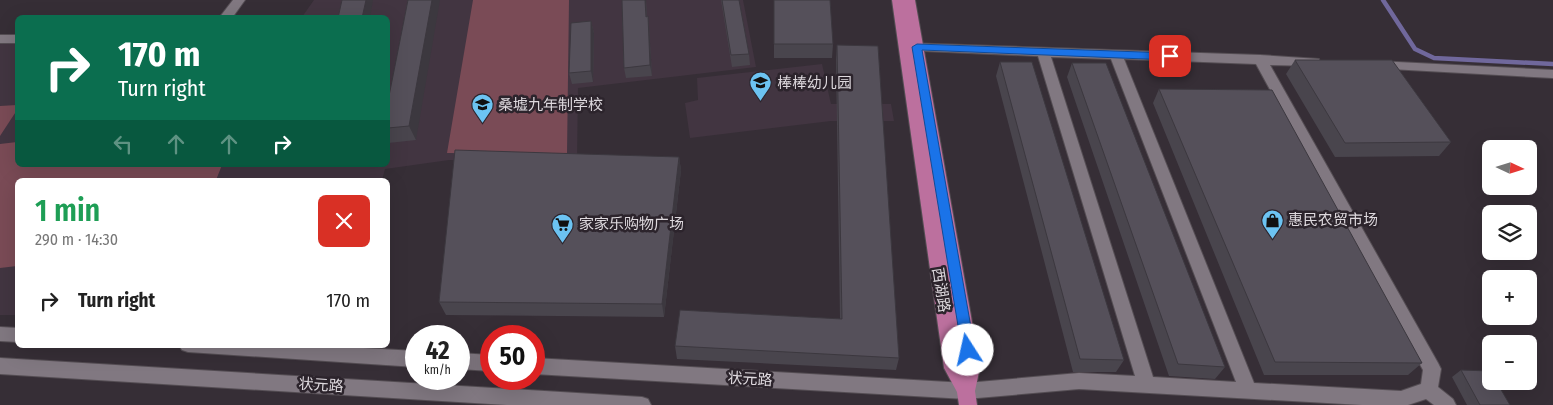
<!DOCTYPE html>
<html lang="en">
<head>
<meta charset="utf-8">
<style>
  body { margin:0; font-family:"Fira Sans Condensed","Noto Sans SC",sans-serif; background:#f2f2f2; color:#222; height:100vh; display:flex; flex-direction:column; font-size:19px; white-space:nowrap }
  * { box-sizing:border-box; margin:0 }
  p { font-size:16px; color:#767676 }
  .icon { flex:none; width:28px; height:28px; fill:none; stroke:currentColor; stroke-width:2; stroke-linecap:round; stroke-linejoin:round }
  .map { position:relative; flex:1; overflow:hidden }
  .panel { position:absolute; left:15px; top:178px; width:375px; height:170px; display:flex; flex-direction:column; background:#fff; border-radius:8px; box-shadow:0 5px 20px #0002 }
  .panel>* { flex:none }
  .top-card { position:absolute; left:15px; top:15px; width:375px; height:152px; border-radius:8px; box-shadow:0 5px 20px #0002; background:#0b6e4f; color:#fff; overflow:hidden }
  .needle { width:32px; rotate:94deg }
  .buttons { position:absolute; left:1482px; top:140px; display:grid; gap:10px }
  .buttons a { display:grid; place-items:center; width:55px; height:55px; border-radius:8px; background:#fff; box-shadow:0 5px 20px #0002; font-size:25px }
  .speed { position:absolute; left:405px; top:325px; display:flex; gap:10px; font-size:25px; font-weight:700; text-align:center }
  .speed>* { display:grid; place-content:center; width:65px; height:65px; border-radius:50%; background:#fff; box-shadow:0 5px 20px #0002; line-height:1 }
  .speed small { font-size:12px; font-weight:400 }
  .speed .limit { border:8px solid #d22; background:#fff; color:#111 }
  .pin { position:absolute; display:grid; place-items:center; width:42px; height:42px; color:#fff; margin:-21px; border-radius:10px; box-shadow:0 2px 8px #0006 }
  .me { position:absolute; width:55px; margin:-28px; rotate:350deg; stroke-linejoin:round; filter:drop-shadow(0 0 4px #0008) }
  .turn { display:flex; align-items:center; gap:18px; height:105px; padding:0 20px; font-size:22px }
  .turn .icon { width:65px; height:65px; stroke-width:2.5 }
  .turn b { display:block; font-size:35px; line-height:42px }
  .lanes { display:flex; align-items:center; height:48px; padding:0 20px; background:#0003; justify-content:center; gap:25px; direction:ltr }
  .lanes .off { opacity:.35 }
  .round { display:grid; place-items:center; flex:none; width:52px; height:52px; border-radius:8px; background:#f2f2f2 }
  .head { display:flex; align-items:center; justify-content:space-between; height:85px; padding:0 20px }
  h1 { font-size:30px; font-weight:600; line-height:38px; color:#1e9e55 }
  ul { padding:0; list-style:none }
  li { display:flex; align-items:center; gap:15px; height:75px; padding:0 20px }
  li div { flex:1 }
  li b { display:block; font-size:19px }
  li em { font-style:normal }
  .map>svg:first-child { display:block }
</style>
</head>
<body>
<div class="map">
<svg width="1553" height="405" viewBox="0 0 1553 405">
  <rect width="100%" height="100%" fill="#362e36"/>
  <path fill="#423541" d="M314,0h429l13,67 -178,21 -1,74 -128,-2 -64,9 -3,11h-364l-1,135h-17v-271h17l1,121h370v-147l-86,-1z
    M822,64l9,40h60l3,17h-63l-141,17 -5,-35 13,-3 -1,-22z"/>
  <path fill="#7a4b56" d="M473,0h96l-2,154 -120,-1z
    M17,105v5l-17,26v-30z
    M17,142l1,23h204l-6,15h-198l-1,86 -17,2v-124z"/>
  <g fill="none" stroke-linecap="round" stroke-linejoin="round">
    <path stroke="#70689c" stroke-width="4.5" d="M1383,0l32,49 19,9 119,6"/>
    <defs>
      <path id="minor" d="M233,0h12l-13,18h-13z
        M0,35h18v8h-18z
        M905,43l355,12 59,4 1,3 -6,4 -44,-1 168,298 3,6 -3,18 15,12 3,6h-22l-8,-6 -18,6h-46l-283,-16 -113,10 -432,-25v-16l432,25 113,-10 56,3 -97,-320 -137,-6 -2,-3zM1051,57l60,2 125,323 -83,-5zM1124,59l132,5 167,306 -2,14 -20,7 -147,-8z
        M1377,61l176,9v8l-181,-10 -1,-3z
        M0,327l18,1v14l-18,-1z
        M179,345h132l105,6v16l-228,-15 -6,-2z
        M459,353l32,2v16l-32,-2z
        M0,358l642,39 6,2 3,6h-144l-507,-31z"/>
      <path id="major" d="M892,0h23l65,367 -5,24 2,14h-18l-2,-13 -13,-24zM938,214l24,153v1v-1z"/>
    </defs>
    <use href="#minor" stroke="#544d53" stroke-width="2"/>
    <use href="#major" stroke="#544d53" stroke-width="2"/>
    <use href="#minor" fill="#817881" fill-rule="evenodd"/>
    <use href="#major" fill="#bc709e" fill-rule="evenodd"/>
  </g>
  <path fill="#49454d" d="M408,0l8,140 -28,3v-42z
    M622,0h24l1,16 2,10 3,50 -26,2 -2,-10z
    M721,0h18l10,54 1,11 -18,2z
    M774,0l59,44 -1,14h-58z
    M591,21l3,12 -1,49 -21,2 -3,-11z
    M837,45l62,313 -3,12 -219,-11 -2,-13 165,-27 -4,-260z
    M1295,60l156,82 -12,14 -104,1 -49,-83z
    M1000,62l124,298 -8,12h-43l-77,-296z
    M1072,63l153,304 -10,12 -46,-3 -102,-299z
    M1159,89l263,274 -14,12h-144l-111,-272z
    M679,157l2,13 -17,147 -218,-2 -7,-13z
    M1461,370l49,35h-43l-15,-28z"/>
  <path fill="#3c383f" d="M366,0h7l-3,18h-8z
    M432,0h8l-24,140 -7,-14z
    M645,0h1l1,27 -1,-10z
    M648,16l1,10 3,50 -2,-11z
    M591,21l3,12 -1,49 -2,-11z
    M679,157l2,13 -17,147 -2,-13z"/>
  <path fill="#55505a" stroke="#3c383f" d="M342,0h24l-4,18h-24z
    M408,0h24l-23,126 -21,2v-27z
    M622,0h23l1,17 2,-1 2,49 -26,3z
    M722,0h17l10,54 -18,1z
    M774,0h56l3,44h-59z
    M591,21v50l-22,2 2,-50z
    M837,45l41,1 21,312 -224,-12 5,-36 162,9z
    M1295,60h97l59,82 -106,1z
    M1000,62h32l92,298 -44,-1z
    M1072,63h34l119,304 -47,-3z
    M1159,89l113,1 150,273 -147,-1z
    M455,150l224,7 -17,147 -223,-2z
    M1461,370l29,1 1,3v7h5l14,24h-30z"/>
  <path fill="#1a73e8" stroke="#114b97" d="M917,44l253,9 5,3 -5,4 -248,-10 53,300 -2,4 -5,1 -4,-1 -2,-4 -50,-303z"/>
  <defs>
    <symbol id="school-pin" viewBox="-11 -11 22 30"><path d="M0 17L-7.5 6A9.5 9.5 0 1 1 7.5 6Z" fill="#6cc3f2" stroke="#2c242c"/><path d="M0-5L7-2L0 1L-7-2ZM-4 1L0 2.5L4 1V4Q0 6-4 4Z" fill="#111"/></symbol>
    <symbol id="shop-pin" viewBox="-11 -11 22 30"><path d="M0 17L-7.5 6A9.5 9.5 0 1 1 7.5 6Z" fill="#6cc3f2" stroke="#2c242c"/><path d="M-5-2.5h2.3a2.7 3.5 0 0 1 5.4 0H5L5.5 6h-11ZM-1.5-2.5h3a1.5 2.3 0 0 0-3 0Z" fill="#111"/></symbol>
    <symbol id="supermarket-pin" viewBox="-11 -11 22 30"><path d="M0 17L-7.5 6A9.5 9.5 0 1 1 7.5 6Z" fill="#6cc3f2" stroke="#2c242c"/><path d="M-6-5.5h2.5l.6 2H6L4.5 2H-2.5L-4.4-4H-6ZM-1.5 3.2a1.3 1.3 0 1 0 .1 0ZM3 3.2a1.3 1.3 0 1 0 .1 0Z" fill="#111"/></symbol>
  </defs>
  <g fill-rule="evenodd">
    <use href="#school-pin" x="748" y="70" width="25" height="34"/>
    <use href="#school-pin" x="470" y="92" width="25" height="34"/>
    <use href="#shop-pin" x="1260" y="208" width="25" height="34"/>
    <use href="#supermarket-pin" x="550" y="212" width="25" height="34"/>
  </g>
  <g text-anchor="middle" stroke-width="5" stroke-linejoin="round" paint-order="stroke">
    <g font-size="15" fill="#ded9de" stroke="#2c242c" text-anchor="start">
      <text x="777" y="88">棒棒幼儿园</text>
      <text x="498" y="110">桑墟九年制学校</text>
      <text x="1288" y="225">惠民农贸市场</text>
      <text x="579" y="229">家家乐购物广场</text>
    </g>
    <g font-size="15" fill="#ded9de" stroke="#2c242c">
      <text transform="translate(941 290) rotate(81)" y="5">西湖路</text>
      <text transform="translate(750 379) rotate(3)" y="5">状元路</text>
      <text transform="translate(321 385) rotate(4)" y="5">状元路</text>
    </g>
  </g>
</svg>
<div class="buttons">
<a><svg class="needle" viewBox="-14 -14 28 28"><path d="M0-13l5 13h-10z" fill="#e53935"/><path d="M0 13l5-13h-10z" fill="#767676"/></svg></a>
<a><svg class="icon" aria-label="layers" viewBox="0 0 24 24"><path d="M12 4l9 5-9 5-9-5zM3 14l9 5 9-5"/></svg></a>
<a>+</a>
<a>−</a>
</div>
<div class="speed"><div>42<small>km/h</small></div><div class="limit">50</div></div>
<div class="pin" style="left:1170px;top:56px;background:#d93025"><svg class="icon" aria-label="arrive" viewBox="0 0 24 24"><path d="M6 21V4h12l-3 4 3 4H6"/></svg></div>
<svg class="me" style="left:968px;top:350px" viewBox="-20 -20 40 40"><circle r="19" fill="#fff"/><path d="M0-13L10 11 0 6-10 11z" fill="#1a73e8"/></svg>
<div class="top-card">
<div class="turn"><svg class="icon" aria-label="right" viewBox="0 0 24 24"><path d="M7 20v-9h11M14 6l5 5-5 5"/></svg><div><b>170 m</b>Turn right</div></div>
<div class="lanes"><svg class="icon off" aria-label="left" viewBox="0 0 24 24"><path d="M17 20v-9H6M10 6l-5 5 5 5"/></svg><svg class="icon off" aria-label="ahead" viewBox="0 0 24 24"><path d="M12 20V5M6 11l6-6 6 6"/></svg><svg class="icon off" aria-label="ahead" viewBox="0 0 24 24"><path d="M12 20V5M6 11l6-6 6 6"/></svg><svg class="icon" aria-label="right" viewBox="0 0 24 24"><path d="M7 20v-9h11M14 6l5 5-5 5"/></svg></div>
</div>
<section class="panel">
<div class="head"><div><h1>1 min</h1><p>290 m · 14:30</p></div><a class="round" style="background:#d93025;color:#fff"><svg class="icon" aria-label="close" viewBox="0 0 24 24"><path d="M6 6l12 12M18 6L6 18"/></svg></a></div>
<ul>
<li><svg class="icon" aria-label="right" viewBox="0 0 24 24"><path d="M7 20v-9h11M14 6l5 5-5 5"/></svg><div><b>Turn right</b></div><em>170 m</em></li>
</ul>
</section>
</div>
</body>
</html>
